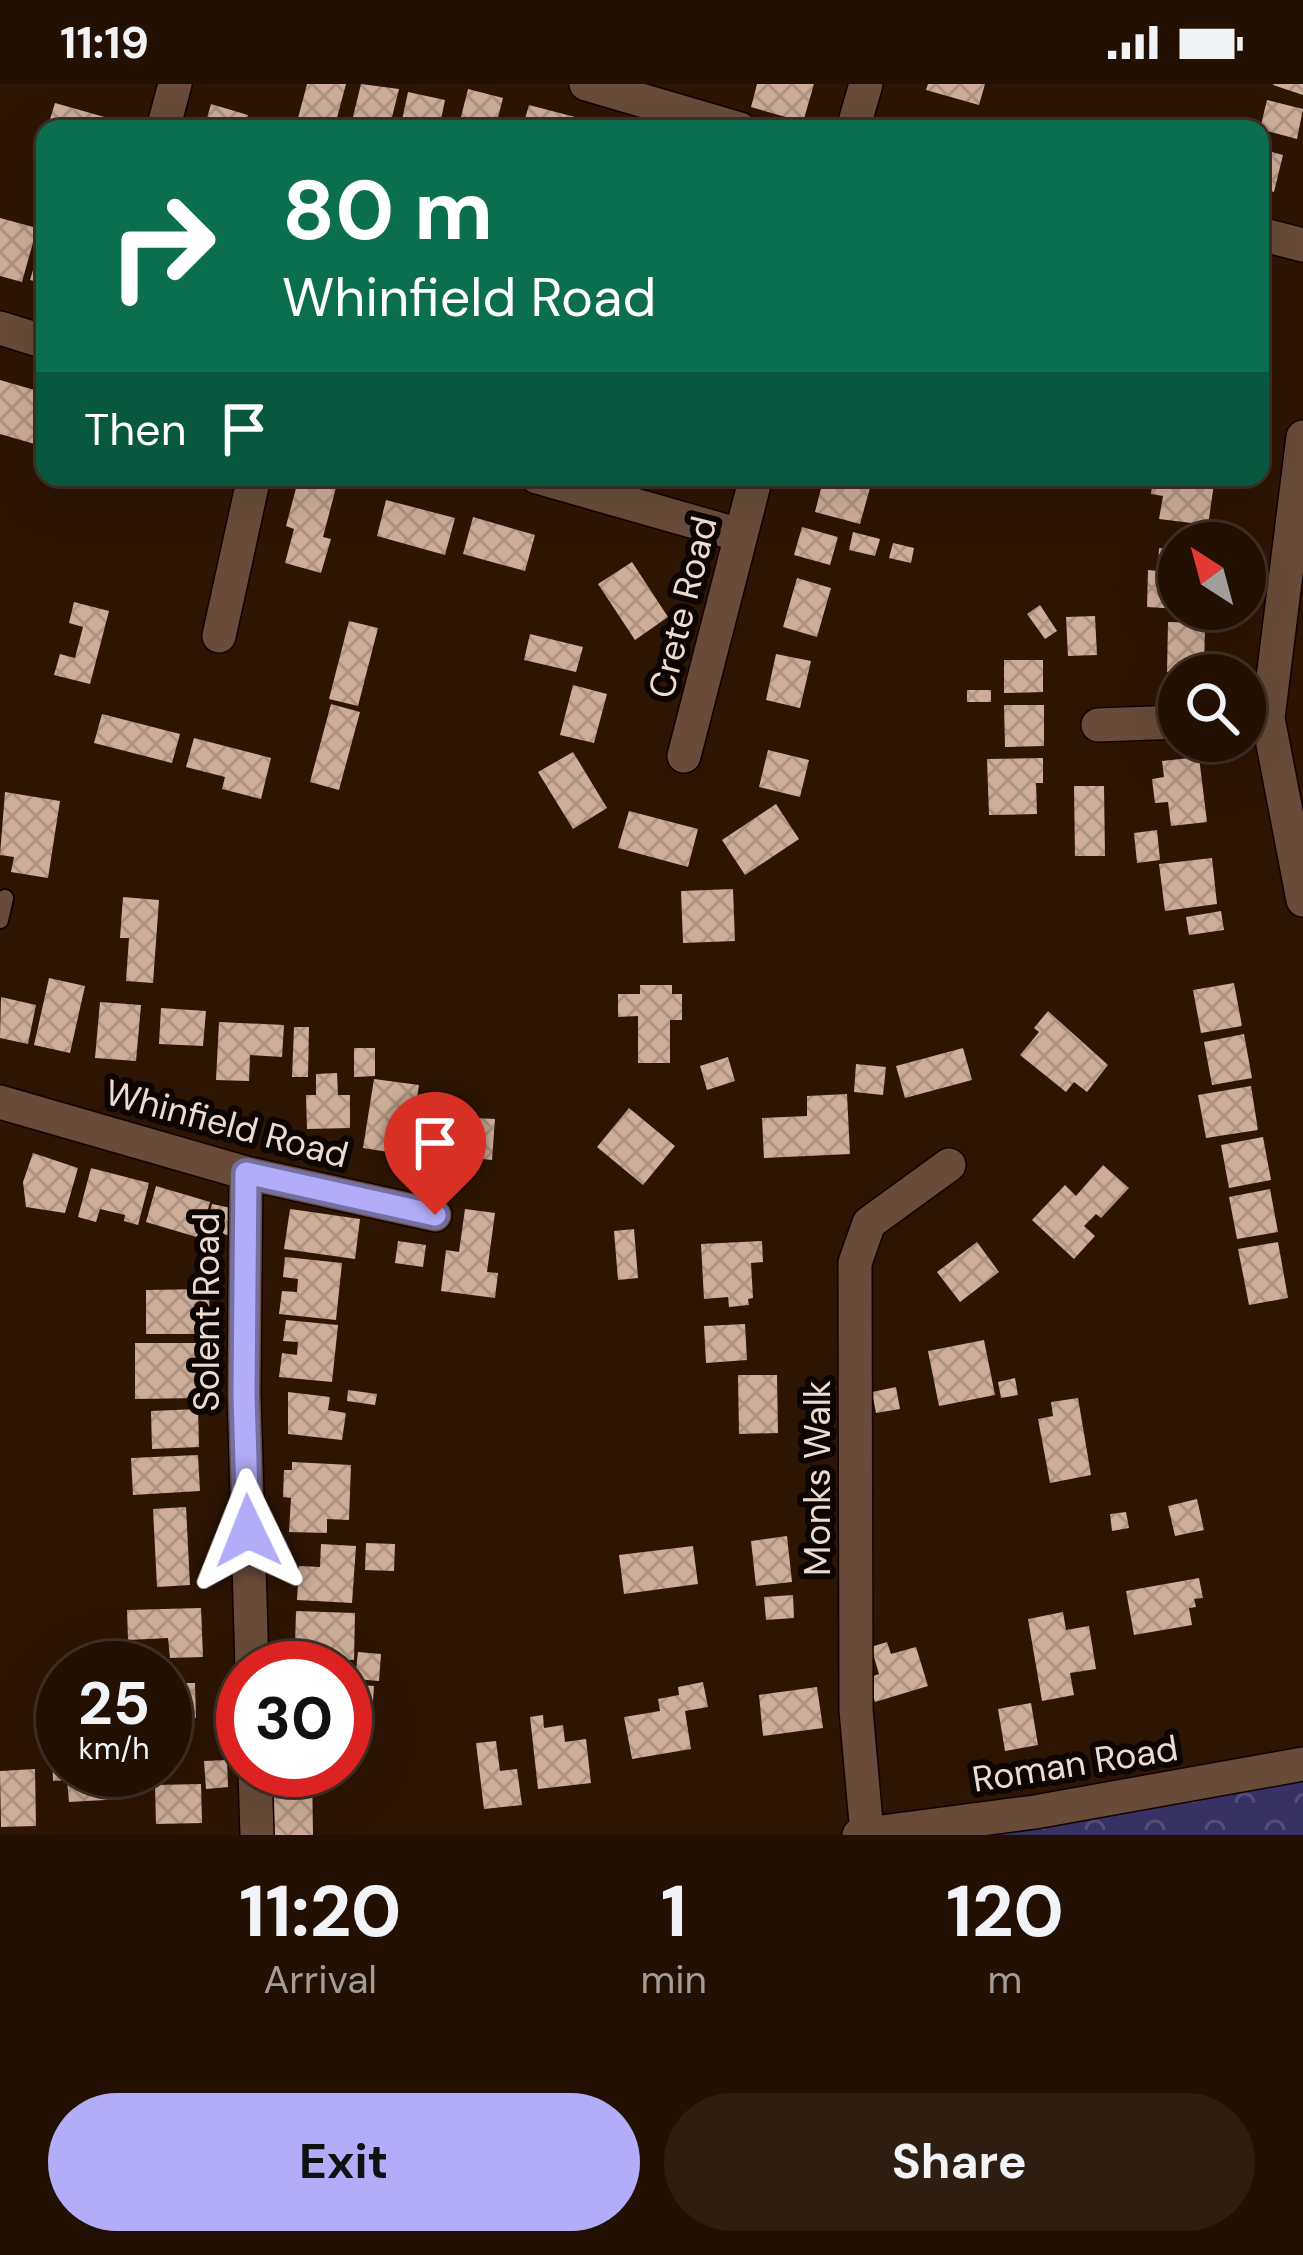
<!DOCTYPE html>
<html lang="en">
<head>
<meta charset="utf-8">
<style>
  body { margin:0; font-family:"DM Sans",sans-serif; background:#2e1e12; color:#f1f3f6; height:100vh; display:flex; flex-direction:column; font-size:45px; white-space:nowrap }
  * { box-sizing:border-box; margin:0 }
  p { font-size:39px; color:#a29d9a }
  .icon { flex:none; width:66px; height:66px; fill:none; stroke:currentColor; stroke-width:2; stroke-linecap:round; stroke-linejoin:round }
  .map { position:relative; height:1751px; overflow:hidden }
  .sheet { display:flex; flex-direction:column; background:#221003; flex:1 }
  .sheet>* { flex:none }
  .guide { position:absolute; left:36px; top:36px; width:1233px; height:366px; border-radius:24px; box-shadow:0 12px 48px #0002,0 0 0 3px #3f3025; background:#0b6e4f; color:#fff; overflow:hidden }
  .needle { width:78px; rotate:324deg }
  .buttons { position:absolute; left:1158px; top:438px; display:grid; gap:24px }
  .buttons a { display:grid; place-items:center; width:108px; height:108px; border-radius:50%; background:#221003; box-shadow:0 12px 48px #0002,0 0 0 3px #3f3025; font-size:60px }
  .speed { position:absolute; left:36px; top:1557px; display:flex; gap:24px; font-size:60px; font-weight:700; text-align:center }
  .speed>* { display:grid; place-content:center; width:156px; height:156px; border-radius:50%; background:#221003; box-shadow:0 12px 48px #0002,0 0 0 3px #3f3025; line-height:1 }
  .speed small { font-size:30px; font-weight:400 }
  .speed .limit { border:18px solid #d22; background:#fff; color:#111 }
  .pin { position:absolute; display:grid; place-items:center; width:102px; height:102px; color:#fff; margin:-123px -51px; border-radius:50% 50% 50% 0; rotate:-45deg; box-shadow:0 0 12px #0007 }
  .pin .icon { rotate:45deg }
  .me { position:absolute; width:132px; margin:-66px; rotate:358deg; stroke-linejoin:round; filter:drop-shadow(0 0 9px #0008) }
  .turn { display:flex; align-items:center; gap:42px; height:252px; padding:0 48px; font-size:54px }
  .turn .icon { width:156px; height:156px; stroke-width:2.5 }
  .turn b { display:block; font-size:84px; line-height:102px }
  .then { display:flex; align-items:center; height:114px; padding:0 48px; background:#0003; gap:24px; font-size:45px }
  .eta { display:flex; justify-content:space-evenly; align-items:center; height:204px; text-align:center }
  .eta b { font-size:72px; font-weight:700; line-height:84px }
  .cta { display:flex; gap:24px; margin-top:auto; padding:24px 48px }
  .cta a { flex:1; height:138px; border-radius:72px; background:#b3adf9; color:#111; font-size:48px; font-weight:700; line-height:138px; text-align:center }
  .cta a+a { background:#2e1e12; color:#f1f3f6 }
  .status { display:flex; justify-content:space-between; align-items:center; height:84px; padding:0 60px; background:#221003; direction:ltr }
  .status svg { height:33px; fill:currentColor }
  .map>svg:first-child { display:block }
</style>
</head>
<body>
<div class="status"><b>11:19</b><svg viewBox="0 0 49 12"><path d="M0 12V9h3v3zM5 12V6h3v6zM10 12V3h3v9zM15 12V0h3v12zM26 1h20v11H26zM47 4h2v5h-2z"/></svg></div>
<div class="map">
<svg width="1303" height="1751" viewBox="0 0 1303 1751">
  <defs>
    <pattern id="forest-crowns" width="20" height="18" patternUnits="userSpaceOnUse" patternTransform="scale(3)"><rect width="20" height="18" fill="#383163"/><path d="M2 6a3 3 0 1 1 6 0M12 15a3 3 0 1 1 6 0" fill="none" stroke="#554e78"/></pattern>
    <pattern id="building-cross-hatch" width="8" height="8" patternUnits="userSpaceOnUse" patternTransform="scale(3)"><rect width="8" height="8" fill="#cead98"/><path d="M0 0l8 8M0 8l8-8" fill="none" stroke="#ac9282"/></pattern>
  </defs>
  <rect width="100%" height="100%" fill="#2d1504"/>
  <path fill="url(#forest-crowns)" d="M1303,1696v55h-362z"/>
  <path fill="url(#building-cross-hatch)" d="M307,0h39l-12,45 -37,-7z
    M361,0l38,5 -10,40h-39z
    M757,0h57l-11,38 -52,-15z
    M928,0h57l-6,21 -53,-15z
    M1273,0h30v11l-30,-10z
    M468,5l35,9 -8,31h-37z
    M408,8l37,8 -6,29h-39z
    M1267,16l36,9 -6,30 -37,-10z
    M55,19l53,15 -3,11h-58z
    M211,20l37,11 -4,14h-40z
    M529,21l69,18 -2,6h-74z
    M1260,65l23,6 -9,37 -14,-4z
    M0,134l37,10 -15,54 -22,-6z
    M45,146v54l-15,-4z
    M0,296l45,13v54l-45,-13z
    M178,393h32l-3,9z
    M299,393l39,3 -15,57 8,2 -10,34 -36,-10 9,-34 -8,-3z
    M824,393h49l-13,47 -45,-12z
    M874,393h32l-3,9z
    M1153,393h62l-7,48 -49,-6 4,-23 -12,-2z
    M386,416l69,18 -10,37 -68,-19z
    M473,433l62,18 -10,36 -62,-17z
    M802,443l36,10 -8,28 -36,-10z
    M853,448l27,7 -5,17 -26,-6z
    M893,459l21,5 -3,15 -22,-5z
    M1159,464l20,1v60l-32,-2 1,-37 10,1z
    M632,478l36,55 -33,23 -37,-56z
    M797,494l34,10 -14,49 -34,-10z
    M74,518l35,9 -19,73 -36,-9 6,-21 15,4 8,-31 -14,-4z
    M1040,521l17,26 -12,8 -18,-25z
    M1095,532l2,39 -29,1 -2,-39z
    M349,537l29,7 -20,78 -29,-7z
    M1168,538l37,1 -1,50 -37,-1z
    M530,550l53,13 -7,25 -52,-12z
    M776,570l35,7 -11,47 -34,-8z
    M1004,576h39v32l-39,1z
    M573,601l34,9 -13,49 -34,-8z
    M967,606h24v12h-24z
    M331,620l29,8 -21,78 -29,-8z
    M1004,621h40v41l-39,1z
    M102,630l78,20 -8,29 -78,-20z
    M194,654l77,20 -10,41 -39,-10 3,-12 -39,-10z
    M768,666l41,10 -9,37 -41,-10z
    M573,668l34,56 -34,21 -35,-57z
    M1199,673l8,65 -36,4 -3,-24 -13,1 -3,-24 12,-2 -2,-16z
    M1043,674v25h-7l1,31 -48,1 -2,-56z
    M1074,702h30l1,70h-30z
    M5,708l55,9 -12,77 -37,-6 3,-15 -14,-2z
    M776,720l23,35 -54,36 -23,-35z
    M629,727l69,18 -10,38 -70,-19z
    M1157,746l3,30 -23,3 -3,-30z
    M1212,774l5,46 -52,7 -6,-47z
    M733,805l2,52 -52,2 -2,-52z
    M123,813l36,3 -6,83 -27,-2 3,-43h-9z
    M1221,827l3,19 -35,5 -3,-18z
    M49,894l36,8 -15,67 -36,-8z
    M1234,899l8,43 -41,7 -8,-43z
    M640,901h32v9h10v26h-12v43h-32v-47l-20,1v-23h22z
    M1,913l35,8 -8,39 -28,-6z
    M100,918l41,3 -5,56 -41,-3z
    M161,924l45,3 -3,35 -44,-2z
    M1048,927l60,54 -21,27 -13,-10 -8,10 -46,-37 19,-23 -5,-4z
    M219,938l65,3 -2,32 -32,-2 -1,26 -33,-1z
    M294,943h15l-1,50h-16z
    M1244,950l8,44 -40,7 -8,-43z
    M354,964h21v28l-21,1z
    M963,964l9,32 -67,18 -9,-32z
    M728,973l7,24 -28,9 -7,-24z
    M856,980l30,3 -3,28 -29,-3z
    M337,989l1,22h12v33l-43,1 -1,-34h10v-21z
    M374,995l45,6 -11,70 -45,-7z
    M1251,1002l7,44 -52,8 -8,-43z
    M847,1010l3,60 -86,4 -2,-40 45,-2v-20z
    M430,1024l46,4 -1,6 20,1 -3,41 -19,-2 -1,16 -21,-2 2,-33 -26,-2z
    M629,1024l46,38 -32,39 -46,-38z
    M1263,1053l8,43 -42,8 -8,-43z
    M432,1061l13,2 -2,25 -14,-1z
    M33,1069l45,15 -13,45 -39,-6 -3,-25z
    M1103,1081l26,23 -28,30 -5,-4 -12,12 11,10 -21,23 -42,-39 33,-35 11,11z
    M91,1084l58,15 -11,42 -14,-4 1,-6 -25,-6 -4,13 -18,-5z
    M156,1102l54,16 -10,36 -54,-16z
    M1270,1105l8,43 -41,7 -8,-42z
    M212,1120l19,4 1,28 -27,-6z
    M290,1125l70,10 -5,40 -71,-10z
    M465,1125l30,4 -8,59 11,1 -3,25 -54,-7 5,-41 13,2z
    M634,1145l4,49 -20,2 -4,-49z
    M398,1157l28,4 -3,22 -28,-4z
    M762,1157l1,21 -12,1 2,35 -5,1 1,6 -20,2 -1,-10 -24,2 -3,-55z
    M977,1158l22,30 -39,30 -23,-30z
    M1278,1158l10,56 -39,7 -11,-56z
    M285,1173l57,6 -6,57 -57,-6 3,-23 15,1 1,-13 -15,-2z
    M209,1205l1,45h-64v-44z
    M286,1236l52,5 -6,57 -53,-5 3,-24 15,2 1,-13 -15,-1z
    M745,1240l2,36 -41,3 -2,-37z
    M984,1256l11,55 -56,11 -11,-55z
    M135,1259h65l1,55 -66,1z
    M738,1291h39l1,58 -39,1z
    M1015,1294l3,17 -17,3 -3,-16z
    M896,1303l4,22 -24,4 -4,-21z
    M348,1306l29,4 -2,11 -28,-4z
    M288,1308l42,5 -2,13 18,3 -4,27 -54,-6z
    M1078,1314l13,77 -41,8 -12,-64 15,-3 -2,-14z
    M198,1325l1,38 -47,2 -1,-38z
    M198,1371l2,36 -67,4 -2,-37z
    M292,1378l59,3 -2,55 -22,-1v14l-38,-1 2,-34 -8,-1 1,-27h8z
    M1197,1415l7,31 -29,6 -7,-30z
    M186,1423l4,78 -33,2 -4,-78z
    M1126,1428l3,16 -17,3 -2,-17z
    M787,1452l5,46 -36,4 -5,-45z
    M366,1459l29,1 -1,27 -29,-1z
    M321,1460l35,2 -4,57 -55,-3 2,-34 21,1z
    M693,1462l5,38 -74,10 -5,-39z
    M1199,1494l4,20 -9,1 2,8 -7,1 3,17 -58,10 -8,-44z
    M793,1511l1,23 -28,2 -2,-23z
    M201,1524l2,49 -33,1 -2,-20 -40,2 -1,-30z
    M296,1527l59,2 -1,47 -40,-1v-14h-19z
    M1063,1528l3,18 23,-4 7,43 -26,4 4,22 -32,6 -14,-82z
    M887,1558l4,12 25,-7 12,39 -53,16 -7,-24 11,-4 -8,-27z
    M358,1568l23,2 -2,27 -24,-2z
    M703,1598l5,25 -23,4 6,38 -59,10 -8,-42 36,-6 -2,-12 21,-4 -1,-8z
    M165,1599h30l1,35h-31z
    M345,1600l29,2 -3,45 -26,-2z
    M817,1603l6,41 -60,8 -4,-41z
    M1031,1619l7,42 -33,6 -7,-42z
    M543,1631l1,13 19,-3 2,17 21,-3 5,44 -53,6 -8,-72z
    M496,1657l4,30 17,-2 5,36 -38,4 -8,-66z
    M52,1665h11v21h69l1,7 -11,1 1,21 -54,3 -2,-22 -14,1z
    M227,1676l1,27 -22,2 -2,-28z
    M35,1685l1,57 -35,1 -1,-56z
    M272,1686h40l1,65h-39z
    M201,1700l1,39 -46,1 -1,-39z"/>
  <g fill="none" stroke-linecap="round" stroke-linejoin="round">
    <defs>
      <path id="service" d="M0,836l5,-22"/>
      <path id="minor" d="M586,0l154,45
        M163,45l12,-45
        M853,45l13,-45
        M1260,150l43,11
        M0,244l45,14
        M1303,353l-35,281 35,182
        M537,393l203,58
        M219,552l35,-159
        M1098,641l81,-3
        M684,672l72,-279
        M0,1018l246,71 189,42
        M246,1089l-2,220 8,275
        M255,1686l2,65
        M867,1750l-11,-124 -1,-447 14,-40 80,-58
        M859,1751l176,-23 268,-48"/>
    </defs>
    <use href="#service" stroke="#140200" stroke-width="20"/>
    <use href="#minor" stroke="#140200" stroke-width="36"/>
    <use href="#service" stroke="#684c39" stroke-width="16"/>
    <use href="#minor" stroke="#684c39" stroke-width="33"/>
  </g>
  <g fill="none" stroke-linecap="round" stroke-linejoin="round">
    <defs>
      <path id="route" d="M248,1447l-4,-137 2,-221 189,42"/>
    </defs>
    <use href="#route" stroke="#7470a2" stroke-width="30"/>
    <use href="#route" stroke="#b3adf9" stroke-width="21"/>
  </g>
  <g text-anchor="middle" stroke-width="12" stroke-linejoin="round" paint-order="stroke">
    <g font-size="36" fill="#ecdbd0" stroke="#0d0501">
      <text transform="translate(682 523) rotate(-76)" y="13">Crete Road</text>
      <text transform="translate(227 1039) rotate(15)" y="13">Whinfield Road</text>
      <text transform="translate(206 1228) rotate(-90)" y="13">Solent Road</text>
      <text transform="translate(817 1394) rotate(-90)" y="13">Monks Walk</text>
      <text transform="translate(1075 1679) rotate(-9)" y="13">Roman Road</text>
    </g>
  </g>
</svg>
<div class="buttons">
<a><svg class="needle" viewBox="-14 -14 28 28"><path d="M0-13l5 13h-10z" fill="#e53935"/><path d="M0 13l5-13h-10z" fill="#a29d9a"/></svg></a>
<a><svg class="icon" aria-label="search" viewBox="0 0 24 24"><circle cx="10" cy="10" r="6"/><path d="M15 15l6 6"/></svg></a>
</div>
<div class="speed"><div>25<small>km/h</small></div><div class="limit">30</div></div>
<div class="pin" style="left:435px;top:1131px;background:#d93025"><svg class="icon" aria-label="arrive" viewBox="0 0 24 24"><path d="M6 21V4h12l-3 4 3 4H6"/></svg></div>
<svg class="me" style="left:248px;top:1447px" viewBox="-20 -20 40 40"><path d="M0-17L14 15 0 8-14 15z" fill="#b3adf9" stroke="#fff" stroke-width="4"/></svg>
<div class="guide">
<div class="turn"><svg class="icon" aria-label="right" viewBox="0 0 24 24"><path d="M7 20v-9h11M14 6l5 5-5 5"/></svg><div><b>80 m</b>Whinfield Road</div></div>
<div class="then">Then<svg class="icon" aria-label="arrive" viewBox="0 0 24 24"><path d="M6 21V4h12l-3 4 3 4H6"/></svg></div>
</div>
</div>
<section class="sheet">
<div class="eta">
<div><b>11:20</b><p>Arrival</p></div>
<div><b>1</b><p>min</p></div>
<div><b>120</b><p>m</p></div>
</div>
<div class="cta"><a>Exit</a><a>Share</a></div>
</section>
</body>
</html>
